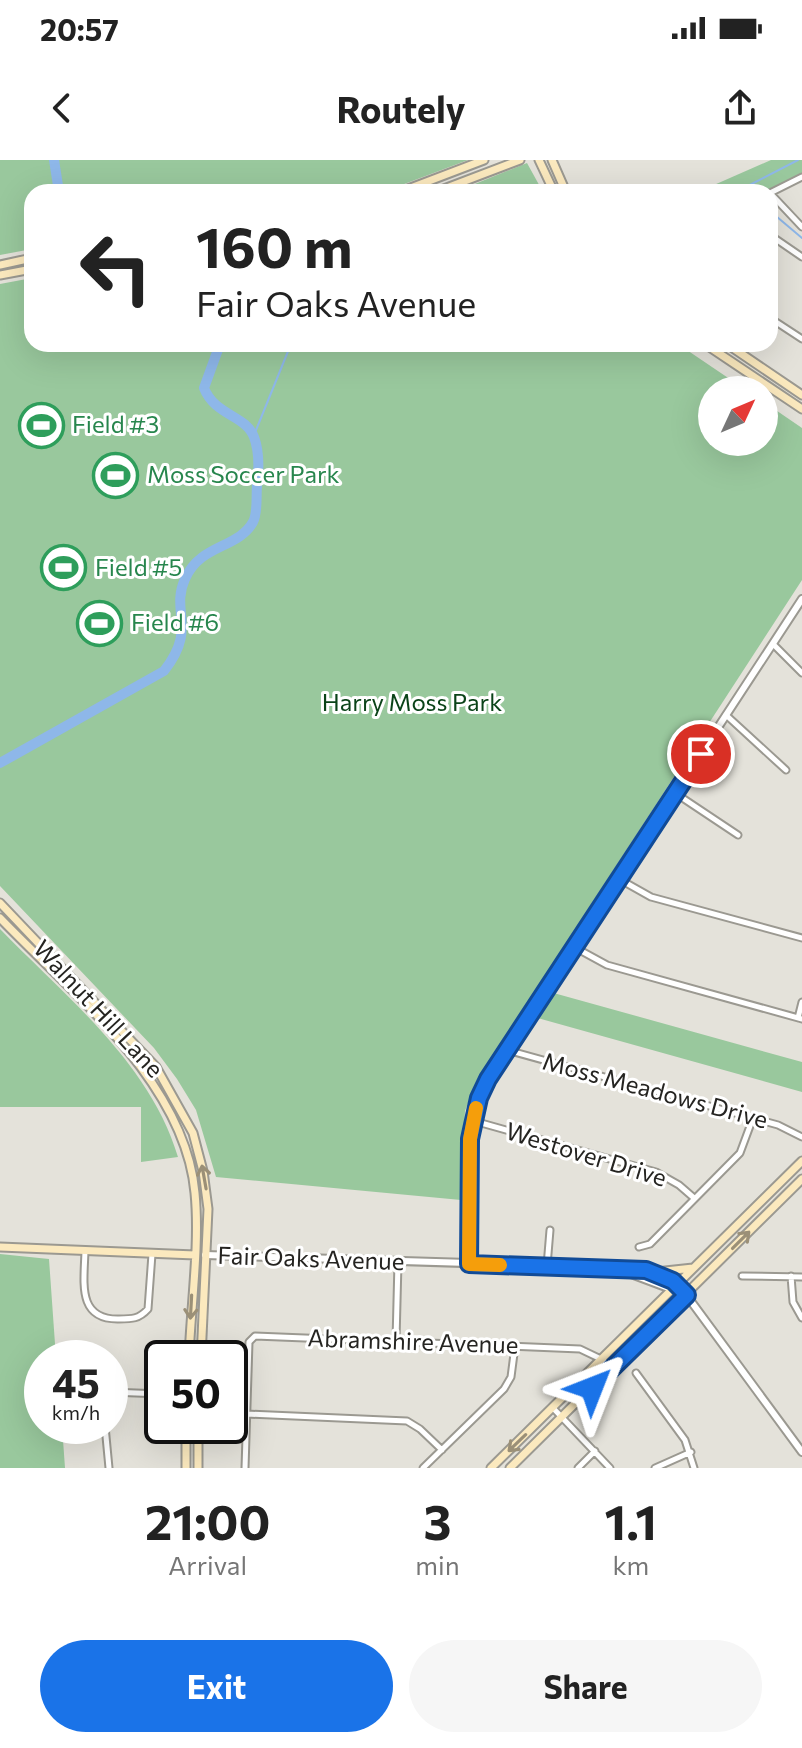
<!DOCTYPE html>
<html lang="en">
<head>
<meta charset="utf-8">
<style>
  body { margin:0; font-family:Commissioner,sans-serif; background:#f6f6f6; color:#222; height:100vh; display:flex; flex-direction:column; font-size:30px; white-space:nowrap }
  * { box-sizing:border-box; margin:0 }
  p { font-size:26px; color:#767676 }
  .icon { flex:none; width:44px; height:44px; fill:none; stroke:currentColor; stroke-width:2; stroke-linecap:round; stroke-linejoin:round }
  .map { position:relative; height:1308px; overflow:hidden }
  .drawer { display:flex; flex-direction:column; background:#fff; flex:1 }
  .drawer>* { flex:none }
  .hud { position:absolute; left:24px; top:24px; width:754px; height:168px; border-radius:24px; box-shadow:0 8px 32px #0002; background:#fff; color:#222; overflow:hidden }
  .needle { width:52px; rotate:46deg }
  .controls { position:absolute; left:698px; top:216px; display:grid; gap:16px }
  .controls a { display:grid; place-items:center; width:80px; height:80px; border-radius:50%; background:#fff; box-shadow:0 8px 32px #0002; font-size:40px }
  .speed { position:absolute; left:24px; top:1180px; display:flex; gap:16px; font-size:40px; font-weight:700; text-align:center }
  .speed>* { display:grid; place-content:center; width:104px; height:104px; border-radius:50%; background:#fff; box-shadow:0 8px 32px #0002; line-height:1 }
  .speed small { font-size:20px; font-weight:400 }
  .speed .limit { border:4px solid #111; border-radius:12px; background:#fff; color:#111 }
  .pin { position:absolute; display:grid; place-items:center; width:68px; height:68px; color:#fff; margin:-34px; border:4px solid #fff; border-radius:50%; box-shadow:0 2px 8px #0007 }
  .me { position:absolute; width:88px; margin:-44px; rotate:45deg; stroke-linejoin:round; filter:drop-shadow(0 0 6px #0008) }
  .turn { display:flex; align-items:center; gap:28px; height:168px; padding:0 40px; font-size:36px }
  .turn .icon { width:104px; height:104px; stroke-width:2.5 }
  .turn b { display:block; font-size:56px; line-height:68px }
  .eta { display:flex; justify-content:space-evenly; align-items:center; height:136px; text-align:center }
  .eta b { font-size:48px; font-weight:700; line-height:56px }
  .cta { display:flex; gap:16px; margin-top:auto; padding:16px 40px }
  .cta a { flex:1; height:92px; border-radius:48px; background:#1a73e8; color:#fff; font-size:32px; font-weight:700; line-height:92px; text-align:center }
  .cta a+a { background:#f6f6f6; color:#222 }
  .status { display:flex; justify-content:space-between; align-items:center; height:56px; padding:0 40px; background:#fff; direction:ltr }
  .status svg { height:22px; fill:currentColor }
  header { display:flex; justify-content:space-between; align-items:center; height:104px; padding:0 40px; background:#fff; font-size:36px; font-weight:700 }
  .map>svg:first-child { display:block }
</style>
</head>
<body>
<div class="status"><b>20:57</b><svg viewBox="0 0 49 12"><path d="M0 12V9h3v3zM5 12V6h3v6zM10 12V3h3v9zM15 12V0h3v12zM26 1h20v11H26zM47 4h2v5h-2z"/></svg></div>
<header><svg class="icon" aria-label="back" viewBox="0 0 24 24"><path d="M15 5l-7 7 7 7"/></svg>Routely<svg class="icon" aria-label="share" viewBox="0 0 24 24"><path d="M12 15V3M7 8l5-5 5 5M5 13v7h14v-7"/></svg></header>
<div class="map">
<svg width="802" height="1308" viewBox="0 0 802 1308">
  <rect width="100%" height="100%" fill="#e4e2da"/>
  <path fill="#99c89d" d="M0,0h468l-85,32h-351v57l-32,6z
    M771,0h31v13l-38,19h-66z
    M527,3l16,29h-88z
    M32,118v66h646l68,46h-34v52h52v-40l38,26v152l-325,500 -12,31 -4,89 -245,-23 -20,-67 -19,-31 -23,-31 -154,-162v-602z
    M0,769c66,68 150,134 178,228l-37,5v-55h-141z
    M550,832l252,70v30l-268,-75z
    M0,1094l49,5 7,99h-14v68h20l3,42h-65z"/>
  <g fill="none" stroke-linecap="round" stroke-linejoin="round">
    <path stroke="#8eb7e9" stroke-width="2" d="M736,32l62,-32
      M770,51l32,27
      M254,275l37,-91"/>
    <path stroke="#8eb7e9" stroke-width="10" d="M54,0l5,32
      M0,603l164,-92c34,-43 6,-59 21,-92 15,-35 53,-30 68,-57 5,-9 3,-26 4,-36 2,-16 3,-33 -3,-49 -8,-22 -39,-21 -50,-49l16,-44"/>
    <defs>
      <path id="minor" d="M770,33l32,34
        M770,33l32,-16
        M770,75l32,22
        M770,158l32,21
        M773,484l29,29
        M726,555l60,55
        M675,633l63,42
        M619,719l32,18 151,41
        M574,787l33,18 195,54
        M798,858l4,-16
        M507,890l271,75 24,12
        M474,961l182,51 23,13 15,13
        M639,1087l11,-3 90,-91 13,-35
        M85,1091c-1,32 -8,69 34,68 13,0 20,0 29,-10l4,-55
        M547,1106l3,-36
        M742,1116l60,1
        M791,1116l2,26 9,16
        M396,1181l2,-79
        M636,1213l49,67 9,28
        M110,1232l52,2
        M553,1248l57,60
        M247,1254l160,7 13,8 22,21
        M105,1266l4,42
        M245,1308l4,-126 6,-6 325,13 23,11 8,9
        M423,1308l81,-79 7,-12 4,-31
        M578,1308l17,-17
        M655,1308l36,-16"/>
      <path id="tertiary" d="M205,1095l423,13 28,4 23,13 123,167
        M469,1104c1,-61 -9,-129 19,-185l314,-480
        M623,1111l64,24"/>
      <path id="secondary" d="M539,0l15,32
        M552,0l14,32
        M400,32l84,-32
        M436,32l84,-32
        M0,105l32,-7
        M0,115l32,-6
        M705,184l97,65
        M727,184l75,51
        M0,743l156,164 37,66 10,38 5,38 -7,149
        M0,758c73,76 185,164 195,275 5,51 -4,112 -6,165
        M0,1087l195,8
        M656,1112l37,-4
        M186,1308v-42
        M198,1308v-42
        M491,1308l311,-307
        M510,1308l292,-289"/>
    </defs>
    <use href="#minor" stroke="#9b9991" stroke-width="9"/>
    <use href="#tertiary" stroke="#9b9991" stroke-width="10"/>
    <use href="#secondary" stroke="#9b9991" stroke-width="11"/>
    <use href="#minor" stroke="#fff" stroke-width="5"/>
    <use href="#tertiary" stroke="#fff" stroke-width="6"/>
    <use href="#secondary" stroke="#fbe9be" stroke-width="7"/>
  </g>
  <defs><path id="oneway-shaft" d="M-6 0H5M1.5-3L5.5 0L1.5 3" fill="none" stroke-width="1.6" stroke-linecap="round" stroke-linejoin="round" transform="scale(2)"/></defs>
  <g stroke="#9b9077">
    <use href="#oneway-shaft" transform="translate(204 1017) rotate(-100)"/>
    <use href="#oneway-shaft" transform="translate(741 1080) rotate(-45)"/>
    <use href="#oneway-shaft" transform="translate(191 1147) rotate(93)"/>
    <use href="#oneway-shaft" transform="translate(517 1283) rotate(136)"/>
  </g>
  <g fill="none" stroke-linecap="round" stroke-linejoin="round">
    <defs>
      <path id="route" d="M592,1228l95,-93 -14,-14 -27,-11 -177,-6 1,-125 9,-41 9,-19 213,-325"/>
    </defs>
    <use href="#route" stroke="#114b97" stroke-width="20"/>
    <use href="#route" stroke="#1a73e8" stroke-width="14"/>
    <path stroke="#f59e0b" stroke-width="14" d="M476,948l-6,31 -1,125 31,1"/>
  </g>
  <defs>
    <symbol id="stadium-ring" viewBox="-11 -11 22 22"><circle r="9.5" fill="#fff" stroke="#2e9e5b" stroke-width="1.5"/><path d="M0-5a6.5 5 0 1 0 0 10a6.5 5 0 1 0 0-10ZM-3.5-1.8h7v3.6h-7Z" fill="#2e9e5b"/></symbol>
  </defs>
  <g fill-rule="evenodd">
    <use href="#stadium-ring" x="16" y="240" width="51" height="51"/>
    <use href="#stadium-ring" x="90" y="290" width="51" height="51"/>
    <use href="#stadium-ring" x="38" y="382" width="51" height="51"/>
    <use href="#stadium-ring" x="74" y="438" width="51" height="51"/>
  </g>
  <g text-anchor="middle" stroke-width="6" stroke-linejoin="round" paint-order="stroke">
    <g font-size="24" fill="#27864d" stroke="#fff" text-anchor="start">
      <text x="72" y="273">Field #3</text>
      <text x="147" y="323">Moss Soccer Park</text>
      <text x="95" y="416">Field #5</text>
      <text x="131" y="471">Field #6</text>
    </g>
    <g font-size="24" fill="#0a4318" stroke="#fff">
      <text x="412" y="551">Harry Moss Park</text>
    </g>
    <g font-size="24" fill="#252421" stroke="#fff">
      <text transform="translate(98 849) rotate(47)" y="8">Walnut Hill Lane</text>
      <text transform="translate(655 931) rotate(15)" y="8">Moss Meadows Drive</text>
      <text transform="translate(586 995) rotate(17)" y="8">Westover Drive</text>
      <text transform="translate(311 1099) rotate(2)" y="8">Fair Oaks Avenue</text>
      <text transform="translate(413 1182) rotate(2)" y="8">Abramshire Avenue</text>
    </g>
  </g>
</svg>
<div class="controls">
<a><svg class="needle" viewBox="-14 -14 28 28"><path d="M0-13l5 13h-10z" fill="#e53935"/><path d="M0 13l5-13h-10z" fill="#767676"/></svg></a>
</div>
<div class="speed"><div>45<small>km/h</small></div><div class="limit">50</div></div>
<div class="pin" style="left:701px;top:594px;background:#d93025"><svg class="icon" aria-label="arrive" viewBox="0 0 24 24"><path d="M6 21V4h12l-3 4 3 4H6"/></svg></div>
<svg class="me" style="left:592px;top:1228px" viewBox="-20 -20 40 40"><path d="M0-17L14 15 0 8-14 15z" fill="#1a73e8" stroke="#fff" stroke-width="4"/></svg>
<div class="hud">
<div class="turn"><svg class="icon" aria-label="left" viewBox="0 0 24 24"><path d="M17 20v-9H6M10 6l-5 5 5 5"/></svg><div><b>160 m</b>Fair Oaks Avenue</div></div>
</div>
</div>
<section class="drawer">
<div class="eta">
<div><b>21:00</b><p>Arrival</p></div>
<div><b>3</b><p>min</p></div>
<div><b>1.1</b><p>km</p></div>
</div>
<div class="cta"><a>Exit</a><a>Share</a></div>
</section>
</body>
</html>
